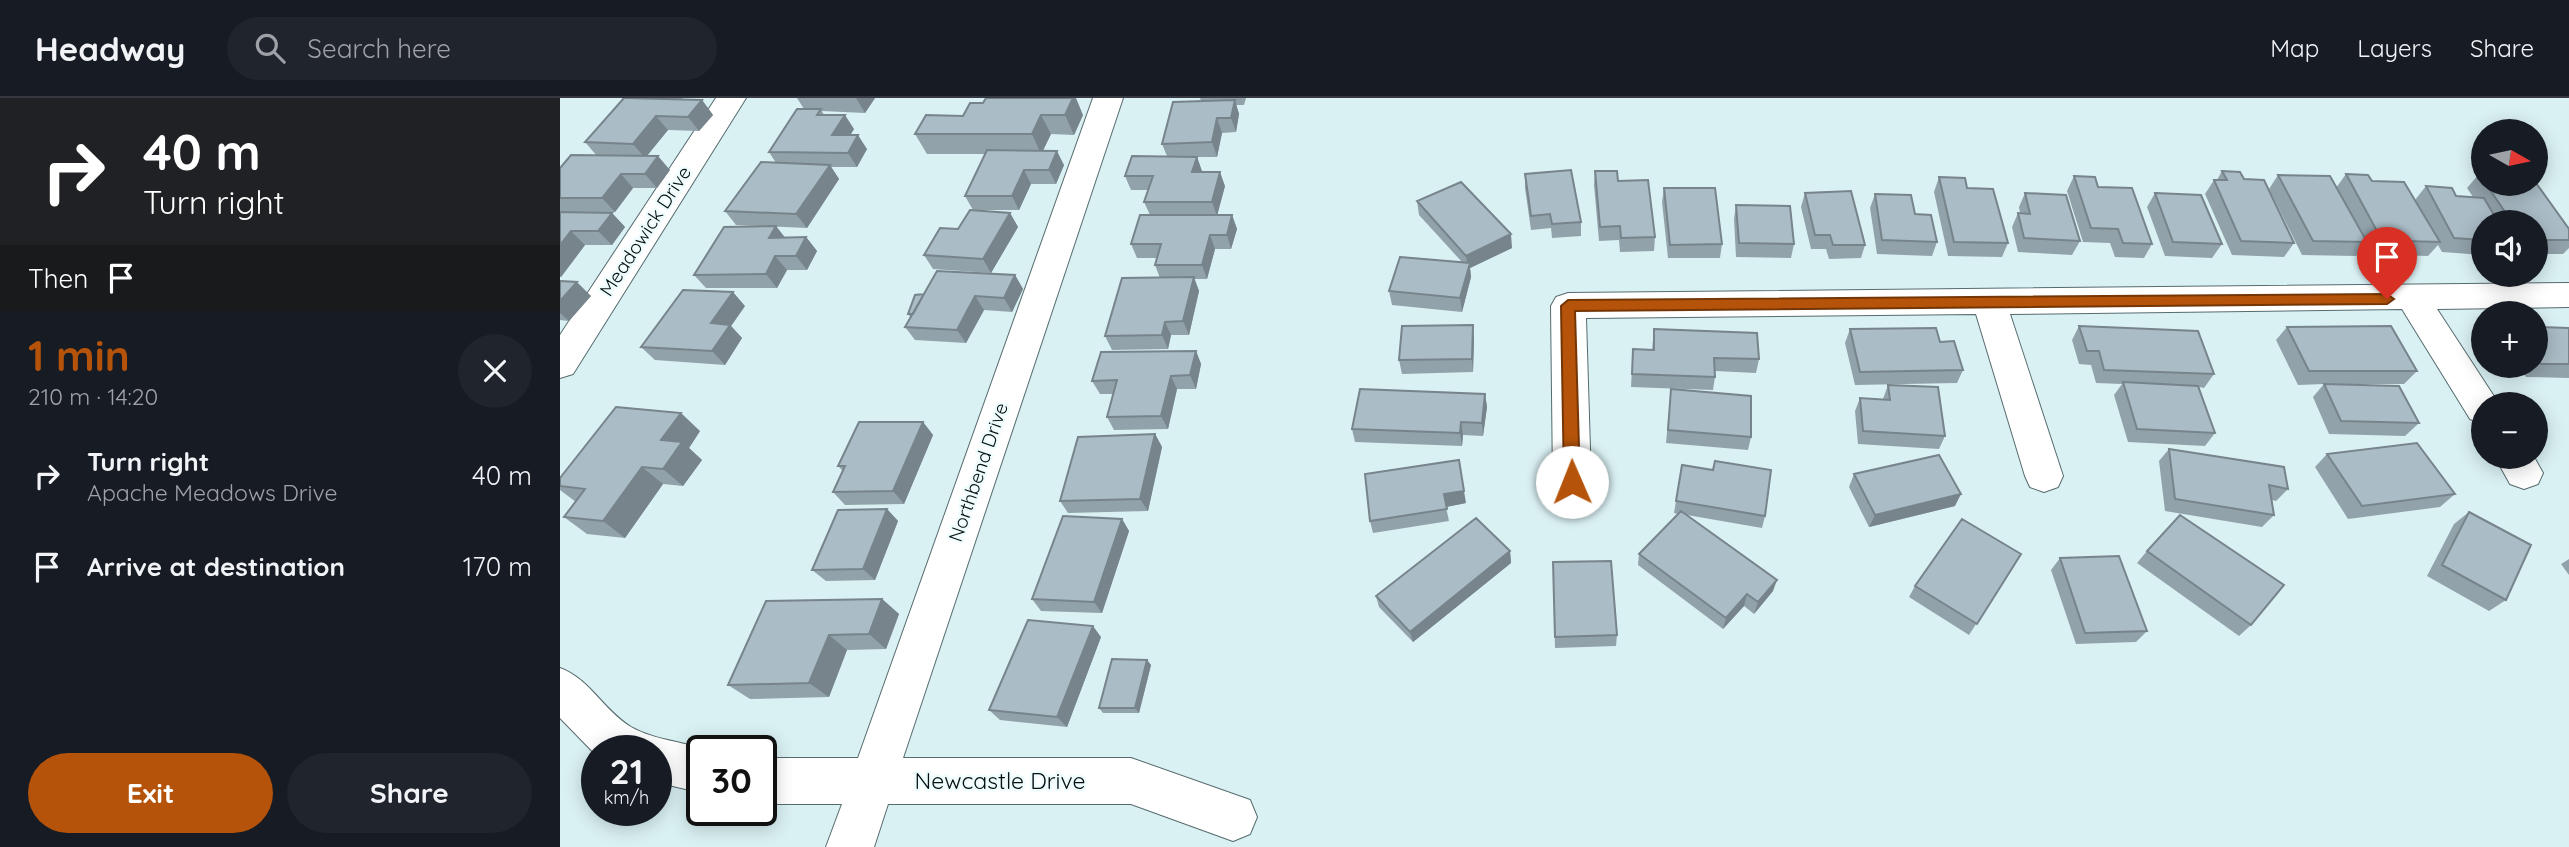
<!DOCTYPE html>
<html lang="en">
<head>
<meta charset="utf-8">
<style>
  body { margin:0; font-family:Quicksand,sans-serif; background:#20242c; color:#f1f3f6; height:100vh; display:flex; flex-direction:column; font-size:26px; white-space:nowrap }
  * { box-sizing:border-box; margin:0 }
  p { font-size:23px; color:#9ea1a6 }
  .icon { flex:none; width:38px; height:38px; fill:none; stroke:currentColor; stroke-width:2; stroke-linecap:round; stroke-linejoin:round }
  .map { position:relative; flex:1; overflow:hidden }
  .sheet { display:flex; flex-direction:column; background:#171b24; width:560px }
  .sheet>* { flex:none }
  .guide { background:#202124; color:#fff; overflow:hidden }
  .needle { width:46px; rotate:99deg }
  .buttons { position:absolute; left:1911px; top:21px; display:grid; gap:14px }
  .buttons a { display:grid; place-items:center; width:77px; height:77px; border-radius:50%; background:#171b24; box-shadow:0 4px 18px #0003; font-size:35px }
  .speed { position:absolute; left:21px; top:637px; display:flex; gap:14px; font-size:35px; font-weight:700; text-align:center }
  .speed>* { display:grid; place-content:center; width:91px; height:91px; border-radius:50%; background:#171b24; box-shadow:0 4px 18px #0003; line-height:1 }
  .speed small { font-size:18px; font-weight:400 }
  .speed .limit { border:4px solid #111; border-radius:10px; background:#fff; color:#111 }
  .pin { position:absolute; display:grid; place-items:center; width:60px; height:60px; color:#fff; margin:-72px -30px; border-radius:50% 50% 50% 0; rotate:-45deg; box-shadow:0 0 7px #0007 }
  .pin .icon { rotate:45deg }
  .me { position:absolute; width:77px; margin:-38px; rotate:359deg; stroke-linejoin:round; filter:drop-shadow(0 0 5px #0008) }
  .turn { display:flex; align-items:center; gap:24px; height:147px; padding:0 28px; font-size:32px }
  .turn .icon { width:91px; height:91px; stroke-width:2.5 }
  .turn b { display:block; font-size:49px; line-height:60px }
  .then { display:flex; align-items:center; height:66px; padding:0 28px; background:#0003; gap:14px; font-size:26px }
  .round { display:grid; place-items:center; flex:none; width:74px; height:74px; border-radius:37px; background:#20242c }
  .summary { display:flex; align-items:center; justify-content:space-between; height:119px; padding:0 28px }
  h1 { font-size:42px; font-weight:700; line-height:52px; color:#b45309 }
  .cta { display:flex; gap:14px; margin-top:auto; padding:14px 28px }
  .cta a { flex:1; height:80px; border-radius:42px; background:#b45309; color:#fff; font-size:28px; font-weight:700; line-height:80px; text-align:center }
  .cta a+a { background:#20242c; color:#f1f3f6 }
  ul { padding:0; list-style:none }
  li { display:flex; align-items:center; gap:21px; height:91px; padding:0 28px }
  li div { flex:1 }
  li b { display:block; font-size:26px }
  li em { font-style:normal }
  header { display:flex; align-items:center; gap:42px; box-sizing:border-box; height:98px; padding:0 35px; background:#171b24; border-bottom:2px solid #363941 }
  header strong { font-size:33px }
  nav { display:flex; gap:38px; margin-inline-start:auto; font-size:24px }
  .search { width:490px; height:63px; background:#20242c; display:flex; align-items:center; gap:18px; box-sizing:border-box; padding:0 24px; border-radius:38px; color:#9ea1a6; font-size:26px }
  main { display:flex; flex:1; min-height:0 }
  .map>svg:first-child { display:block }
</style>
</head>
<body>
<header>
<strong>Headway</strong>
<div class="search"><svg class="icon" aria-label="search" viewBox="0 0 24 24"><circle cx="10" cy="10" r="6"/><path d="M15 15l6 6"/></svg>Search here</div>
<nav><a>Map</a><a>Layers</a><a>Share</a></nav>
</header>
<main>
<section class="sheet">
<div class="guide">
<div class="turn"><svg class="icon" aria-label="right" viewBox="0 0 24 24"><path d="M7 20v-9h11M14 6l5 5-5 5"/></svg><div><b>40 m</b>Turn right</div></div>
<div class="then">Then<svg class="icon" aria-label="arrive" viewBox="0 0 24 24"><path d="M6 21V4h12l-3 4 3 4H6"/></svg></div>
</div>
<div class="summary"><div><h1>1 min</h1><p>210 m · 14:20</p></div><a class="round"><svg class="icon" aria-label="close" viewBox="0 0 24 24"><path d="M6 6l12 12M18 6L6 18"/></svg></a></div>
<ul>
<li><svg class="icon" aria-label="right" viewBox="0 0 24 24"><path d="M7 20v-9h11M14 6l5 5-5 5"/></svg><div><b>Turn right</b><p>Apache Meadows Drive</p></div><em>40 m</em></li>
<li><svg class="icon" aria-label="arrive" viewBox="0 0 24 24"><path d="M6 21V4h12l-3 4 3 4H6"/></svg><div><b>Arrive at destination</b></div><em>170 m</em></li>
</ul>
<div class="cta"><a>Exit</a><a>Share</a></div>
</section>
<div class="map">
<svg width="2009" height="749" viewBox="0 0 2009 749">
  <rect width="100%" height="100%" fill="#daf1f4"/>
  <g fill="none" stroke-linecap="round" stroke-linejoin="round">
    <defs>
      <path id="minor" d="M156,0h30l-173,276 -13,4v-43z
        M533,0h30l-220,660h228l119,42 7,17 -7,17 -17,7 -102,-37h-243l-14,43h-48l16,-43h-81v-46h97z
        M2009,185v24l-132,2 62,95h-16v20l-13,-5 -68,-110 -392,5 53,162 -5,11 -14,5 -14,-5 -5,-11 -49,-162 -390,4 5,164 -5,11 -14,5 -14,-5 -5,-11 -2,-176 5,-9 12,-4z
        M1935,359h39l9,16 -5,11 -14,5 -14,-5z
        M0,570c30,11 44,43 71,59 25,14 49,13 76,24h-5v42l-46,-11v-31h-59v5l-37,-38z"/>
    </defs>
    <use href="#minor" stroke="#566b6e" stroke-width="2"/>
    <use href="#minor" fill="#fff" fill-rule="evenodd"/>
  </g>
  <path fill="#92a2aa" d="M63,0h59l-1,2h21l11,15 -14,16 -31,-1 -21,26 23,14 -13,18h-24l-18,24h-55v-44l37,-12 -12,-14z
    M237,0h78l-10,15 -43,-2 2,4 30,14 -4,6 17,14 -10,18h-26l8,12 -32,49 -71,-3 -11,-14 51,-48 -7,-11 35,-43z
    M640,0h46l-2,7h-8l3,9 -3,18 -14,1 -5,24h-20l5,15 23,14 -8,29h15l5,14 -6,20h-16l-8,30h-13l5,12 -10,44h-18l-3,14 -56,1 -7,-14 55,-58 -5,-13 2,-7h-20l-6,-14 19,-29 -6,-13 4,-12h-17l-6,-14 42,-20 -5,-12 39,-43z
    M410,5l113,12 -9,20 -23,-1 -8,17 21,14 -8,19h-25l-12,26h-43l34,3 8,14 -27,46 -58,-4 -9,-14 34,-26 15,-19 -8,-14 20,-42h-58l-12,-20 48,-18z
    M1035,73l23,10 37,56 -1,14 -34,1 -1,-12 -20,1 -5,-56z
    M1662,73l22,8 50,64 -10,14 -52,-2 -27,-61 9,-14h3z
    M965,76l56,48v14l-29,2 -1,-10 -20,2 -6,-42z
    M1786,76l26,7 43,19 11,-14 30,10 17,1 -6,-9 12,-14h4v10l53,-1 33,46v19l-6,6h-27v-32h-53v33l-41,-3 -4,-7 -10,11 -35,-1 -6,-9 -21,-1 -1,-1 -9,12 -54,-1 -33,-66 9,-14 58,13z
    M1514,78l78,68 -8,14 -29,-1 -5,-14 -27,-1 -16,-51z
    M1379,79l69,66 -6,14 -54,-1 -14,-64z
    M1104,90l58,56 -2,14h-52l-6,-56z
    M1245,95l60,52 -4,13 -32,1 -3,-10h-15l-10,-42z
    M1465,95l55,48 -8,14 -54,-3 -6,-25 6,-14h2l-1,-6z
    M1595,95l67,51 -10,14 -47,-2 -18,-49z
    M1315,96l40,20 22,28 -5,14 -55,-2 -7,-46z
    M857,103l95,47 -42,20 1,9 -9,35 -70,-7 -3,-14 73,-29 -43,-47z
    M1176,107l58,39 -3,14 -55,-1 -2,-38z
    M0,114l52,1 13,14 -13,18h-27l-24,32h-1z
    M224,139h22l11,14 -10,19h-20l-10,18h-71l-12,-13z
    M455,177l8,14 -11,23 -28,-2 -18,33 -51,-3 -10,-13 6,-9 -3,-4 16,-20z
    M0,183l31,15 -22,25 -9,-1z
    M185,208l-14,20 11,12 -17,27 -70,-5 -14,-13z
    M1519,228l135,48 -10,14 -5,-1 16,46 -10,13 -77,-4 -14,-47 8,-11 -26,-1 -5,-18 -12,-1 -7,-24z
    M1727,229l130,44 -13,13h-54l69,39 -14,13 -76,-2 -16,-37 11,-13 -26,1 -22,-45z
    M1976,229l33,1v50l-43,-1 -7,-11h17z
    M1094,231l105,30 -3,14 -41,-2v6l-2,13 -82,-3 2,-38 19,1z
    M1290,231l90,13 23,28 -6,13 -102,2 -10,-42z
    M914,240l-1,34 -71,2 -3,-14z
    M636,253l5,13 -5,25h-19l-9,40 -54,1 -7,-13 6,-23h-13l-8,-13z
    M1328,287l57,51 -6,13 -81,-5 -3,-33 5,-13 23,1z
    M1111,292l80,47 -3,13 -82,-7z
    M925,296l2,13 -4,29 -20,-1 -1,11 -107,-4 -3,-13z
    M363,324l10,13 -29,69 -59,1 -12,-13 10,-21 -5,-5z
    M140,333l-11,17 13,12 -19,26 -20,-2 -38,54 -38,-4 -23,-17 12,-15 -16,-12v-12z
    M595,336l7,13 -14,64 -80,2 -8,-12z
    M1609,351l119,40 -12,12 -4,-1 2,15 -12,12 -97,-16 -6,-50z
    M1767,356l128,40 -15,13 -92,12 -33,-52z
    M1122,367l83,51 -3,12 -75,-13 86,76 -19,23 -10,-8 -21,23 -85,-64 1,-11 39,-40 -4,-1z
    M805,376l101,29 -20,4 3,14 -76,12 -3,-12z
    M1294,376l101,32 -86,21 -20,-40z
    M327,411l11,12 -23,59 -49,1 -14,-11z
    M1909,414l37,88 -17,11 -62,-35 27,-52z
    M562,421l7,12 -27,82 -61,-2 -9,-12z
    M950,453l1,12 -98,79 -34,-35 -3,-11z
    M1587,453l104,74 -12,11 -102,-73z
    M1461,456l-52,81 -60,-38 6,-11z
    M1500,460l87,73 -11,11 -60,2 -25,-74z
    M2009,461v16l-8,-11z
    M993,464l64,73 -1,11 -61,2z
    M322,501l17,15 -13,35 -39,1 -18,47 -79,2 -22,-14z
    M541,539l-34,90 -67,-7 -11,-10z
    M587,562l4,5 -12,48h-36l-4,-5z"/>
  <path fill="#77848b" d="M296,0h19l-10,15z
    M513,0h3l7,17 -9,20 -9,-20z
    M142,2l11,15 -14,16 -11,-14z
    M675,2l4,14 -3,18 -5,-14z
    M285,17l9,14 -12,20 -10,-14z
    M481,17l10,19 -10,20 -9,-20z
    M96,18l12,14 -23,28 -12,-14z
    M657,20l5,15 -5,24 -5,-15z
    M298,37l9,14 -10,18 -9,-14z
    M497,53l7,14 -8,19 -7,-14z
    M98,58l12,14 -13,18 -12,-14z
    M637,59l5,14 -5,15 -5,-14z
    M270,67l9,14 -32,49 -11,-14z
    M464,72l7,14 -12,26 -7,-14z
    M660,74l5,14 -8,30 -5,-14z
    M61,76l12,14 -18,24 -13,-14z
    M52,115l13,14 -13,18 -14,-14z
    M450,115l8,14 -27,46 -8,-14z
    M672,117l5,14 -6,20 -4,-14z
    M216,128l11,14 -18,-2z
    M11,133l14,14 -24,32 -1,-2v-30z
    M951,136l1,14 -42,20 1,9 -9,35 -2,-14 8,-29 -2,-13z
    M650,137l5,14 -8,30 -5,-14z
    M246,139l11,14 -10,19 -11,-14z
    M215,158l12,14 -10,18 -11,-14z
    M455,177l8,14 -11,23 -8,-14z
    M634,179l5,14 -10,44 -6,-14z
    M17,184l14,14 -22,25 -9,-8v-12z
    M173,194l12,14 -14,20 11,12 -17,27 -13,-14 -1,-28z
    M415,198l9,14 -18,33 -9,-13z
    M605,224l6,13 -3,14 -6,-14z
    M913,227l1,13 -1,34 -1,-13z
    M636,253l5,13 -5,25 -6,-14z
    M611,278l6,13 -9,40 -7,-13z
    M925,296l2,13 -4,29 -1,-13z
    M121,315l19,18 -11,17 13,12 -19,26 -20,-17 -2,-29z
    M363,324l10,13 -29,69 -11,-13z
    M901,324l2,13 -1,11 -2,-13z
    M595,336l7,13 -14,64 -8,-12z
    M82,369l21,17 -38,54 -22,-17z
    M904,393l2,12 -20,4 -2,-13z
    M1401,396l-6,12 -86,21 6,-12z
    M327,411l11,12 -23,59 -12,-11z
    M562,421l7,12 -27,82 -8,-11z
    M950,453l1,12 -98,79 -3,-10z
    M1217,482l-4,11 -19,23 4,-12z
    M1187,496l-3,12 -21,23 3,-11z
    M322,501l17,15 -13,35 -17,-15z
    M533,528l8,11 -34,90 -10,-10z
    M269,537l18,15 -18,47 -20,-14z
    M587,562l4,5 -12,48 -4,-5z"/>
  <path fill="#aabcc6" stroke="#77848b" stroke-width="2" d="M64,0h3l75,2 -14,17 -32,-1 -23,28 -48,-2z
    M426,0h87l-8,17h-24l-9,19h-117l11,-19 37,1 7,-13h13z
    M675,2l-4,18h-14l-5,24 -50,2 11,-42z
    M237,11h24l-4,6h28l-13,20h26l-10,18 -79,-1z
    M427,52l70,1 -8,19h-25l-12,26h-47z
    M11,57l87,1 -13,18h-24l-19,24h-42v-30z
    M572,58l65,1 -5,15h28l-8,30h-68l9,-26h-28z
    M201,64l69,3 -34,49 -71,-3z
    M1011,72l10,52 -29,2 -2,-10 -19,2 -6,-42z
    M1035,73h22l1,10 30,-1 7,57 -34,1 -1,-12 -20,1z
    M1662,73l18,1 4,7 20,1 30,63 -53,-2 -27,-61h13z
    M1786,76l22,1 4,6 32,1 36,60 -36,-1 -5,-9 -22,-1z
    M1718,77l52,1 37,66 -54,-1z
    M1514,78l21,1 3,10 34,1 20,56 -29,-1 -5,-14 -27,-1z
    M1379,79l26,1 2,10 26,1 15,54 -54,-1z
    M901,84l50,52 -45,22 -49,-55z
    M1976,85l33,46v11h-33v-18h-24l-26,-38z
    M1866,88l26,2 4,8 28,2 14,24h-15v18l-29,-2z
    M1104,90h51l7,56 -52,1z
    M1291,93l14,54h-32l-3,-10h-15l-10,-42z
    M1465,95l41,2 14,46 -56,-3 -6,-25 12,1z
    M1595,95l46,2 21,49 -49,-2z
    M1315,96l36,1 4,19 16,1 6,27 -55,-2z
    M1176,107l54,1 4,38 -55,-1z
    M410,112l40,3 -27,46 -59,-4 16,-27 18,1z
    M0,114l52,1 -14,18h-27l-11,14z
    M580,117h92l-5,20h-17l-8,30h-47l6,-21h-30z
    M216,128l-7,12 37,-1 -10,19h-21l-9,18 -72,1 30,-48z
    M840,159l70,6 -10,35 -71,-7z
    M377,173l78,4 -11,23 -29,-2 -18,34 -52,-3z
    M634,179l-11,44 -18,1 -3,13 -57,1 17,-58z
    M0,183l17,1 -17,19z
    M123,192l50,2 -22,31 19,2 -18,26 -71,-4z
    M364,196l-11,20h-5l7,-19z
    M913,227l-1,34 -73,1 3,-34z
    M1519,228l119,5 16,43 -110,-4 -5,-19h-12z
    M1831,228l26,45h-108l-22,-44z
    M1976,229l33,1v36h-28l-5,-8v-17h8z
    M1376,230l4,14 14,-1 9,29 -103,2 -10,-43z
    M1094,231l103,4 2,26 -45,-1 1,19 -83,-3 1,-25 21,1z
    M636,253l-6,24 -19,1 -10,40 -54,1 10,-37 -25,1 9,-29z
    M1563,284l75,4 17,47 -78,-4z
    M1764,286l75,2 20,37 -78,-2z
    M1328,287l50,2 7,49 -82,-5 -3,-33 30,2z
    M800,291l125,5 -3,29 -21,-1 -1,11 -108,-4z
    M1111,291l80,7v41l-83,-7z
    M56,309l65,6 -20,27 21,2 -19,27 -21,-2 -39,54 -39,-4 21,-28 -25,-3v-8z
    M299,324h64l-30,69 -60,1 12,-26h-7z
    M595,336l-15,65 -80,2 18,-64z
    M1857,345l38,51 -93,12 -35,-52z
    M1609,351l115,18 4,22 -19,-4 5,30 -99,-16z
    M1379,357l22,39 -86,21 -21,-41z
    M899,362l5,31 -20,3 3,15 -77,12 -5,-47z
    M1155,363l56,9 -6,46 -89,-15 6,-36 31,5z
    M327,411l-24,60 -51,1 26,-60z
    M1121,413l96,69 -19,22 -11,-8 -21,24 -87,-64z
    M1909,414l62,33 -25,55 -64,-35z
    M1620,417l104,70 -33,40 -104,-74z
    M503,418l59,3 -28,83 -62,-3z
    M916,420l34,33 -100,81 -34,-36z
    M1402,421l59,35 -44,70 -62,-38z
    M1559,458l28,75 -62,2 -25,-75z
    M1051,463l6,74 -62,2 -2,-75z
    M322,501l-13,35 -40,1 -20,48 -81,2 38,-84z
    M468,522l65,6 -36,91 -68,-7z
    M552,561l35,1 -12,48h-36z"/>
  <path fill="#b45309" stroke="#753606" stroke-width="2" d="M1827,196l7,5 -7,5 -812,7 5,171 -8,7 -8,-7 -3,-176 7,-6z"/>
  <g text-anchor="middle" stroke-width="5" stroke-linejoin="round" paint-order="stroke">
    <g font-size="19" fill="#070f10" stroke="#eefcfe">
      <text transform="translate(85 133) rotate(-57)" y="7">Meadowick Drive</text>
      <text transform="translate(418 374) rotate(-71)" y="7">Northbend Drive</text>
    </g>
    <g font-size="23" fill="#070f10" stroke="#eefcfe">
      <text x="440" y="691">Newcastle Drive</text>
    </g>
  </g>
</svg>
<div class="buttons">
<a><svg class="needle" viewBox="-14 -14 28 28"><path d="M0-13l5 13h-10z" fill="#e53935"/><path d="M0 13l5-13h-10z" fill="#9ea1a6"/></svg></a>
<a><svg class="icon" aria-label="sound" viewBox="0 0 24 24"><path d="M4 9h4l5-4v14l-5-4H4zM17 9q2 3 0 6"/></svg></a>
<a>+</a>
<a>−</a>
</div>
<div class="speed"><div>21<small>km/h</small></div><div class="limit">30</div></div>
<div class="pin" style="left:1827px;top:201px;background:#d93025"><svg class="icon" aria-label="arrive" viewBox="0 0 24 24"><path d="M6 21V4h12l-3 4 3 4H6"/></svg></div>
<svg class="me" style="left:1012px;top:384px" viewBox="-20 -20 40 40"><circle r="19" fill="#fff"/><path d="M0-13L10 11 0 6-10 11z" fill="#b45309"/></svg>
</div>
</main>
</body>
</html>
